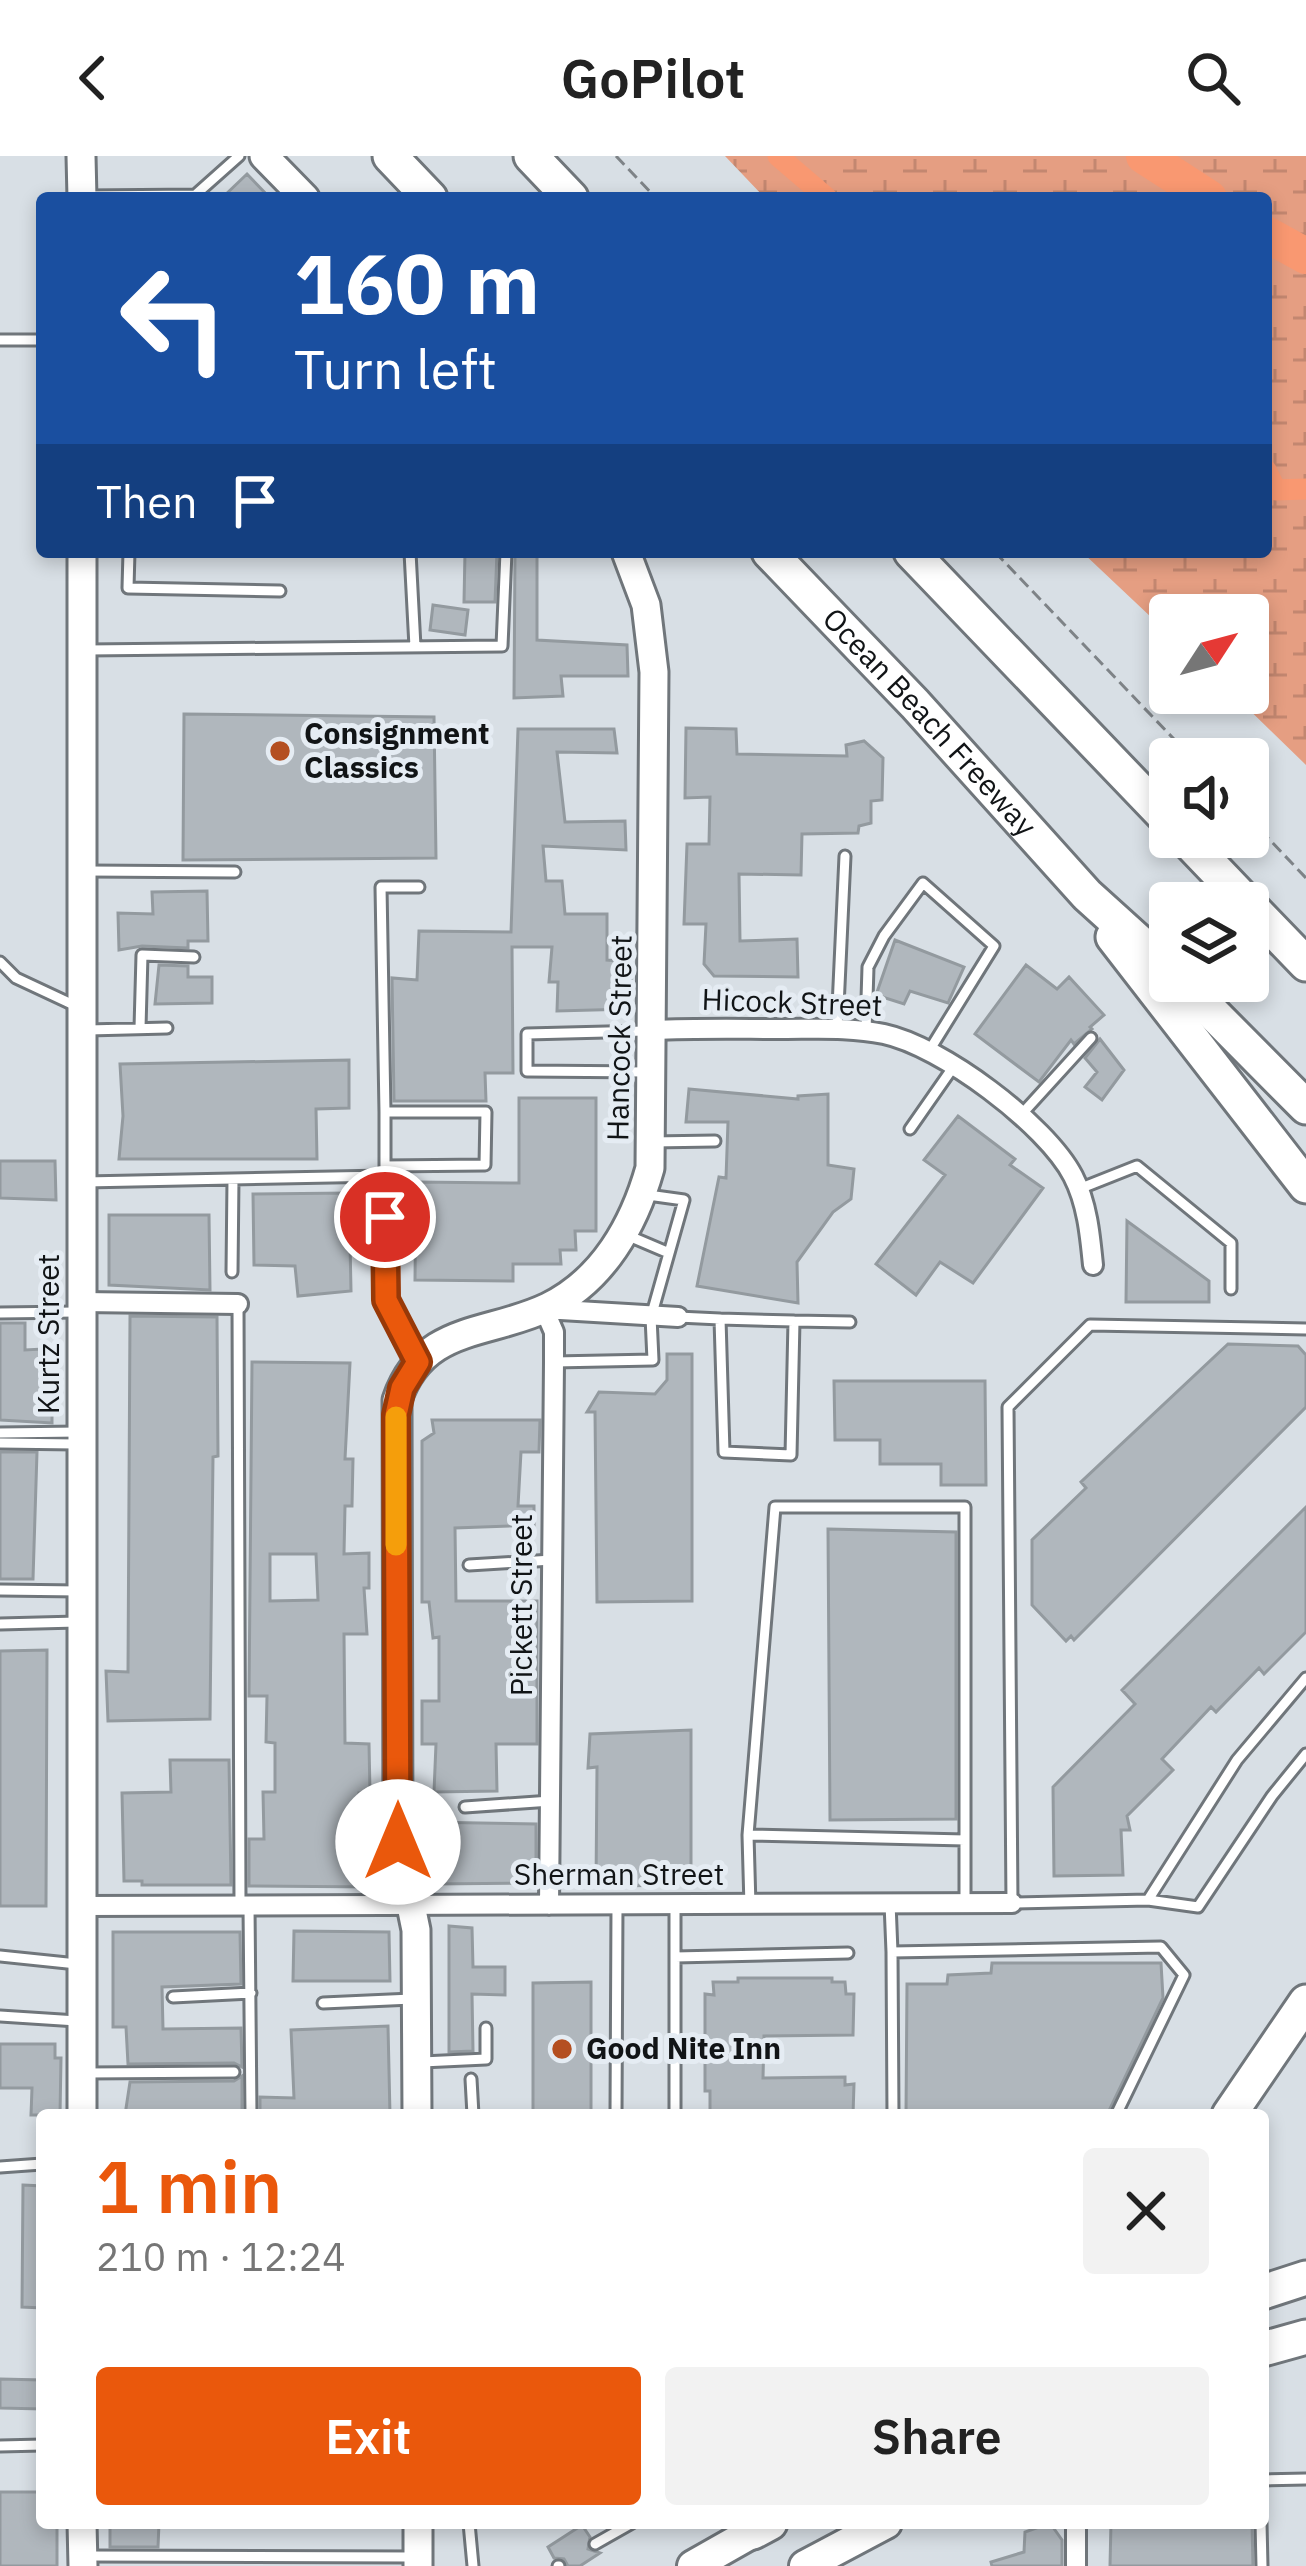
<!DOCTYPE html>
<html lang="en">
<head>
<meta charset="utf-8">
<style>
  body { margin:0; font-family:"IBM Plex Sans",sans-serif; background:#f2f2f2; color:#222; height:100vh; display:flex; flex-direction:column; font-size:45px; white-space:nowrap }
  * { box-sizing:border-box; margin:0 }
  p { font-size:39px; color:#767676 }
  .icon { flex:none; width:66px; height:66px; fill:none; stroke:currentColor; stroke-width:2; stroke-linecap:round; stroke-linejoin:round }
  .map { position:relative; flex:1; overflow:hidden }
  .drawer { position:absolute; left:36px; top:1953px; width:1233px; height:420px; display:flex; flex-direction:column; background:#fff; border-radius:12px; box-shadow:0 6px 18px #0003 }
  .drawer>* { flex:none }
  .banner { position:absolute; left:36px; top:36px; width:1236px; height:366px; border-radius:12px; box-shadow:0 6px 18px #0003; background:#1a4fa0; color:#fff; overflow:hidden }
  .needle { width:78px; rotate:54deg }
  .controls { position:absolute; left:1149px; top:438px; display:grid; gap:24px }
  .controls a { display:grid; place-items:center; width:120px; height:120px; border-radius:12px; background:#fff; box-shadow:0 6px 18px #0003; font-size:60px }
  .pin { position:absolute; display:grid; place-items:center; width:102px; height:102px; color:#fff; margin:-51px; border:6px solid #fff; border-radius:50%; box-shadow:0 3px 12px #0007 }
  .me { position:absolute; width:132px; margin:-66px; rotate:0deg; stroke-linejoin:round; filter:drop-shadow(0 0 9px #0008) }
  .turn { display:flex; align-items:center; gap:42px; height:252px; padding:0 60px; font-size:54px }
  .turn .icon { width:156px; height:156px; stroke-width:2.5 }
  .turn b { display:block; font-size:84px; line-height:102px }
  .then { display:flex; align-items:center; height:114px; padding:0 60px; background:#0003; gap:24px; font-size:45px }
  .round { display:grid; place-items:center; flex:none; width:126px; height:126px; border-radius:12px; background:#f2f2f2 }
  .summary { display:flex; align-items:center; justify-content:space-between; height:204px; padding:0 60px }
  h1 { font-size:72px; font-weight:600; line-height:90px; color:#ea580c }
  .cta { display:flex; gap:24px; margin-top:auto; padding:24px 60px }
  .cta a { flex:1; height:138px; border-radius:12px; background:#ea580c; color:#fff; font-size:48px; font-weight:600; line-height:138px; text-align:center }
  .cta a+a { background:#f2f2f2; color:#222 }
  header { display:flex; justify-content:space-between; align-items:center; height:156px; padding:0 60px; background:#fff; font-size:54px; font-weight:600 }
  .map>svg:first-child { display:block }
</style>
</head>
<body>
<header><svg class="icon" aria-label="back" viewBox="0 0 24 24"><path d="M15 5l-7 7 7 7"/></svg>GoPilot<svg class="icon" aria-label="search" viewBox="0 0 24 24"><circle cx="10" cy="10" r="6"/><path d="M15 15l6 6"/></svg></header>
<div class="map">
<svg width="1306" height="2410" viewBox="0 0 1306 2410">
  <defs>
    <pattern id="wetland-marsh" width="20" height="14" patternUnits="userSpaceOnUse" patternTransform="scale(3)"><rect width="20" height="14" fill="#e59e82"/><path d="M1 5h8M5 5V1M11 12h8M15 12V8" fill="none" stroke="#c38770"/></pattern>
  </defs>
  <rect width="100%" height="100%" fill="#d8dfe5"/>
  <path fill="url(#wetland-marsh)" d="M725,0h581v609l-74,-72h16v-78h-78v20l-88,-83h184v-354h-501z"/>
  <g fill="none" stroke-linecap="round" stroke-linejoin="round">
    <path stroke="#f99871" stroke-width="21" d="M778,0l49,42
      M1266,314l10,20 30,-1"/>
    <path stroke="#f99871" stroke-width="36" d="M1144,0l65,42
      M1266,78l40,22"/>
  </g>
  <path fill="#b0b7bd" stroke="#939a9f" stroke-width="3" fill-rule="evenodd" d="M247,18l23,24h-48z
    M465,396h32l-2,50h-31z
    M515,396h22v88l90,5 1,31h-67l2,20 -49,2z
    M433,449l35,5 -3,25 -35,-5z
    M184,558l250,3 2,141 -253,2z
    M686,572l50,1 1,25 110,2 -1,-11 18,-4 19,17 -1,42 -11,1v22l-12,3 -1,7 -56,1 -1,41 -62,-1 1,67 57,-2 1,38 -84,-1 -10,-12 2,-40h-22l3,-80h22l1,-47 -25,1z
    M518,573h96l3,24 -60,-1 8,70 60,-1 1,29 -83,-4 3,35h16l3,33h42v46l13,1v19h11l-1,29 -73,2 1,-29h-9l3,-35h-40l1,126h-28l1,28h-92l-2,-123 25,2 2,-49 92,1z
    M207,735l1,50h-20v7l-46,-2 -23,4 -1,-37 35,1 -1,-22z
    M895,784l69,27 -16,36 -38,-12 -6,13 -28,-9z
    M159,809l29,1v11h24v26l-57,1z
    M1026,809l31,24 12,-12 35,38 -14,12 2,2 -18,15 -3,-4 -32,42 -64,-48z
    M1100,883l24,31 -22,30 -17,-13 12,-15 -12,-14z
    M349,904v48l-33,1 1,50h-198l4,-43 -3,-52z
    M689,933l109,10v-3l30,-2v71l26,4 -3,30 -18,13 -36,50 1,41 -101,-17 22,-109 7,1 2,-56h-42z
    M519,942h77v133h-21l1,19h-16l1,14h-48v17l-98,-1 1,-98 103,1z
    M958,960l57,43 -5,6 33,23 -70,95 -33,-21 -24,33 -40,-31 69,-89 -21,-15z
    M0,1005h55l1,39 -56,-2z
    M349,1037l2,98 -53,5 -3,-30 -41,-1 -1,-71z
    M109,1059h100l1,75 -101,-5z
    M1127,1065l82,60v21h-83z
    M130,1160l87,1 1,139 -5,1 -3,262 -102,2 -2,-50 22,1z
    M0,1167h25v27l17,-1v34h10v40l-52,-3z
    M1228,1188l70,2 8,9v52l-232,233 -3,-4 -5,5 -34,-36v-65l54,-52 -5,-6z
    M667,1198h25v247l-95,1 -2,-190h-8l12,-20 56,2 12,-14z
    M252,1206l98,1 -5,96h8l-1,47h-7l-1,48 25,-1v35h-5l3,46h-23l1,109 24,1 1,49h-11v28h11l1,18h5l-2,48 -125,-1v-47h15l-1,-47h12v-49l-9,-1 1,-46h-18zM270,1398h46l2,46 -48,1z
    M834,1225h151l1,104h-45v-21h-61v-24h-45z
    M432,1264h108l-1,32h-18l-3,54h16v19l-79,3 1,73h81v143h-41l1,47 -63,1 2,-48h-14v-43h17v-64l-6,1 -4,-36h-7v-161l12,-8z
    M0,1296h37l-4,127h-33z
    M1306,1351v125l-42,42 -5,-6 -43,44 -5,-5 -49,52 11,11 -46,46 3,14h-9l2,45 -69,1 -1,-89 82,-83 -13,-14z
    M828,1373l128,3v287l-126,1z
    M47,1494l-1,256h-46v-255z
    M691,1574v154l-95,3 1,-120 -9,1 2,-34z
    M170,1604h59l2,125h-89v-4h-18l-2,-88 49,-1z
    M421,1666l115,2v59l-103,1 -13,-40z
    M449,1770l23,2 1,39h32v28l-33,-1 1,57 -24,1z
    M294,1775l95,1 1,49h-97z
    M113,1776h127l1,52 -79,3 1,42 78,-1 1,39 -8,-4 -106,1 -2,-37h-13z
    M992,1807h169l2,35 -56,117h-201l1,-131h40l1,-9 43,-2z
    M738,1822h94v4h13l1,12h8l-1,41 -89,1 -1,42 82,-1v8l9,-1 -1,31h-143v-24h-5v-97l9,1 -1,-13h25z
    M591,1826v133h-58v-132z
    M388,1870l2,89h-130v-18l34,1 -3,-68z
    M0,1888h55v14h6l-1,57h-29l1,-27h-32z
    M242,1920v39h-117l5,-33 104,-1z
    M23,2029l19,1v122l-20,-1z
    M0,2223l42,1v29l-42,-1z
    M0,2336h42v31h15v43h-57z
    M110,2367h49l-1,24h-48z
    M1050,2367l12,17v26h-70l-1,-4 33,-10 1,-20z
    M1111,2367h141l1,43h-143z
    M582,2369l8,12 -2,12 12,4 -20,13h-12l-4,-7 -10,-1 -6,-11z"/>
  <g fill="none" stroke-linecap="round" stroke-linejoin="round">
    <defs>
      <path id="lane" d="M87,40l108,-1
        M194,40l45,-40
        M0,184h42
        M129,396l-1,36 152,3
        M410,396l5,95
        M87,494l415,-4 4,-94
        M88,715l147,1
        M0,806l16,16 62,29
        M140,872l2,-73 52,2
        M837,873l8,-173
        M88,874l79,-2
        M646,875l-119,3v37l121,1
        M866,875l2,-64 16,-31 39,-53 71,63 -65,105
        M385,956l-4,-225h38
        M1020,960l71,-78
        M910,973l44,-63
        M652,986l63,-1
        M385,1010l100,-1 1,-53h-101v188l31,58
        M85,1026l300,-6
        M1079,1033l58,-23 94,77v46
        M629,1080l40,17
        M232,1116l1,-93
        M238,1148l2,601
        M0,1157l76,-1
        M678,1161l42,2 4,133 67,3 3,-134 56,1
        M720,1163l74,2
        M1306,1173l-216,-4 -82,82 4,496 136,-3 89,-140 69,-82
        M554,1206l99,-2 -2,-43 33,-117 -36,-5
        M0,1277l79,-1
        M0,1287l76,1
        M469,1409l83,-5
        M0,1434l79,1
        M0,1468l77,-2
        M465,1651l86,-6
        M748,1679l27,-328h190v333
        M1148,1744l50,7 74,-111 34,-42
        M890,1747l2,49
        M750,1750l-2,-71 217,5v62
        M249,1751l2,208
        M0,1800l77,8
        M675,1801l173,-4
        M173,1841l78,-4
        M323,1847l89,-4
        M0,1860l77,5
        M422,1906l64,-3v-31
        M87,1917l147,-1
        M471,1923l2,36
        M616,1959l1,-210
        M675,1959v-209
        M893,1959l-1,-163 269,-5 23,28 -68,140
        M0,2011l42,-3
        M0,2290l42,-1
        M1263,2324l43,-1
        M469,2367l4,43
        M1261,2367l1,43
        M595,2388l37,-21
        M87,2400l326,1
        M558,2410h1"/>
      <path id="street" d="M654,874c43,-2 86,-1 129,-1 34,0 68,-2 101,5 57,12 162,90 189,142 14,27 17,58 20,89
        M82,1146l156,2
        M549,1749l5,-543v-30l-10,-23 134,8
        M82,1750l930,-3
        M1076,2410v-43"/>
      <path id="secondary" d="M81,0l1,42
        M264,0l41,42
        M82,396v1563
        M417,1959l-1,-185 -18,-88 -1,-442c26,-76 91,-64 151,-93 55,-27 86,-82 102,-139l4,-496 -8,-67 -20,-53
        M82,2367l1,43
        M418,2367v43"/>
      <path id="primary" d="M693,2410l60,-34
        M805,2410l81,-43"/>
      <g id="highway">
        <path d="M390,0l40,42"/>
        <path d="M531,0l40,42"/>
        <path id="s1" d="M769,396l146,152 172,191 83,75"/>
        <path d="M911,396l259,270"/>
        <path d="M1184,681l63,66"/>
        <path d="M1248,748l58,60"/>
        <path d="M1113,781l193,249"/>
        <path d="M1181,825l125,126"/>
        <path d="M1229,1959l77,-113"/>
        <path d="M1263,2136l43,-14"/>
        <path d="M1263,2193l43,-12"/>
        <path d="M753,2376l17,-9"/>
      </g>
    </defs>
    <use href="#lane" stroke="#70767b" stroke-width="15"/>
    <use href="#street" stroke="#70767b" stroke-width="24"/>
    <use href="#secondary" stroke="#70767b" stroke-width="33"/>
    <use href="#primary" stroke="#70767b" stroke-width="36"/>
    <use href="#highway" stroke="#70767b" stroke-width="39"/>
    <path stroke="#7e8387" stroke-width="3" stroke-dasharray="12 6" stroke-linecap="butt" d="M616,0l40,42
      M995,396l198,207
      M1248,661l58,61"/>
    <use href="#lane" stroke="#fff" stroke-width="9"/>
    <use href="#street" stroke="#fff" stroke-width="18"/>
    <use href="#secondary" stroke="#fff" stroke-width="27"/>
    <use href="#primary" stroke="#fff" stroke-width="30"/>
    <use href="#highway" stroke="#fff" stroke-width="33"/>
  </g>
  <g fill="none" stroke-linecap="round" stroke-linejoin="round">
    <defs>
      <path id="route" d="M385,1061l1,83 32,62 -16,26 -6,27 2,427"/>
    </defs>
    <use href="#route" stroke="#983908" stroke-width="30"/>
    <use href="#route" stroke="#ea580c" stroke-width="21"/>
    <path stroke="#f59e0b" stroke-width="21" d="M396,1261v128"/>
  </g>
  <g fill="#b44f21" stroke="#e5ecf3" stroke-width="4.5">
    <circle cx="280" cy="595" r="12"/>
    <circle cx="562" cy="1893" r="12"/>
  </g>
  <g text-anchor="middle" stroke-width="10" stroke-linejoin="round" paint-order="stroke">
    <g font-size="30" fill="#111416" stroke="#e5ecf3">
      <text dy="10" stroke="none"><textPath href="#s1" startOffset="234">Ocean Beach Freeway</textPath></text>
      <text transform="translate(792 847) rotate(2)" y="10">Hicock Street</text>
      <text transform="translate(620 882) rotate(-89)" y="10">Hancock Street</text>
      <text transform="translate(49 1178) rotate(-90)" y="10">Kurtz Street</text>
      <text transform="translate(522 1449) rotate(-90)" y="10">Pickett Street</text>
      <text x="619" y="1729">Sherman Street</text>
    </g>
    <g font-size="30" font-weight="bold" fill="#111416" stroke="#e5ecf3" text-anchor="start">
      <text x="304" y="588">Consignment<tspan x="304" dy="34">Classics</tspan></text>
      <text x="586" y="1903">Good Nite Inn</text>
    </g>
  </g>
</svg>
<div class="controls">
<a><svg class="needle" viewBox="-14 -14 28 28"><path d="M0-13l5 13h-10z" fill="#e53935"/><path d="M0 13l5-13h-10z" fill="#767676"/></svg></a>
<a><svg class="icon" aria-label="sound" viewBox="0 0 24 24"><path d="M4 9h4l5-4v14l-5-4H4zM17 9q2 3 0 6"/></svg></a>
<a><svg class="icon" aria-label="layers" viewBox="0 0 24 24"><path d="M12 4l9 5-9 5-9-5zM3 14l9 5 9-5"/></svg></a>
</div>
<div class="pin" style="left:385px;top:1061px;background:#d93025"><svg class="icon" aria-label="arrive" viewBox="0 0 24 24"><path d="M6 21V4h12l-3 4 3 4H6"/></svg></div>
<svg class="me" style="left:398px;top:1686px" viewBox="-20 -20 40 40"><circle r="19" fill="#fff"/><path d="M0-13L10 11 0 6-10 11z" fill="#ea580c"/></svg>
<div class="banner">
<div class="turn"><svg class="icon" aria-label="left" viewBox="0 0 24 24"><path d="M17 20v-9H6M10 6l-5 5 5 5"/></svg><div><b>160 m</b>Turn left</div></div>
<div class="then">Then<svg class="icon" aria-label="arrive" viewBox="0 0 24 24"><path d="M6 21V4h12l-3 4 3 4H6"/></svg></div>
</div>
<section class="drawer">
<div class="summary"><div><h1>1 min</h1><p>210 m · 12:24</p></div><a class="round"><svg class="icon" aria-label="close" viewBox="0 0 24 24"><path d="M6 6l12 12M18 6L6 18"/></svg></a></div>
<div class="cta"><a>Exit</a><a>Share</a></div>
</section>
</div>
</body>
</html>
